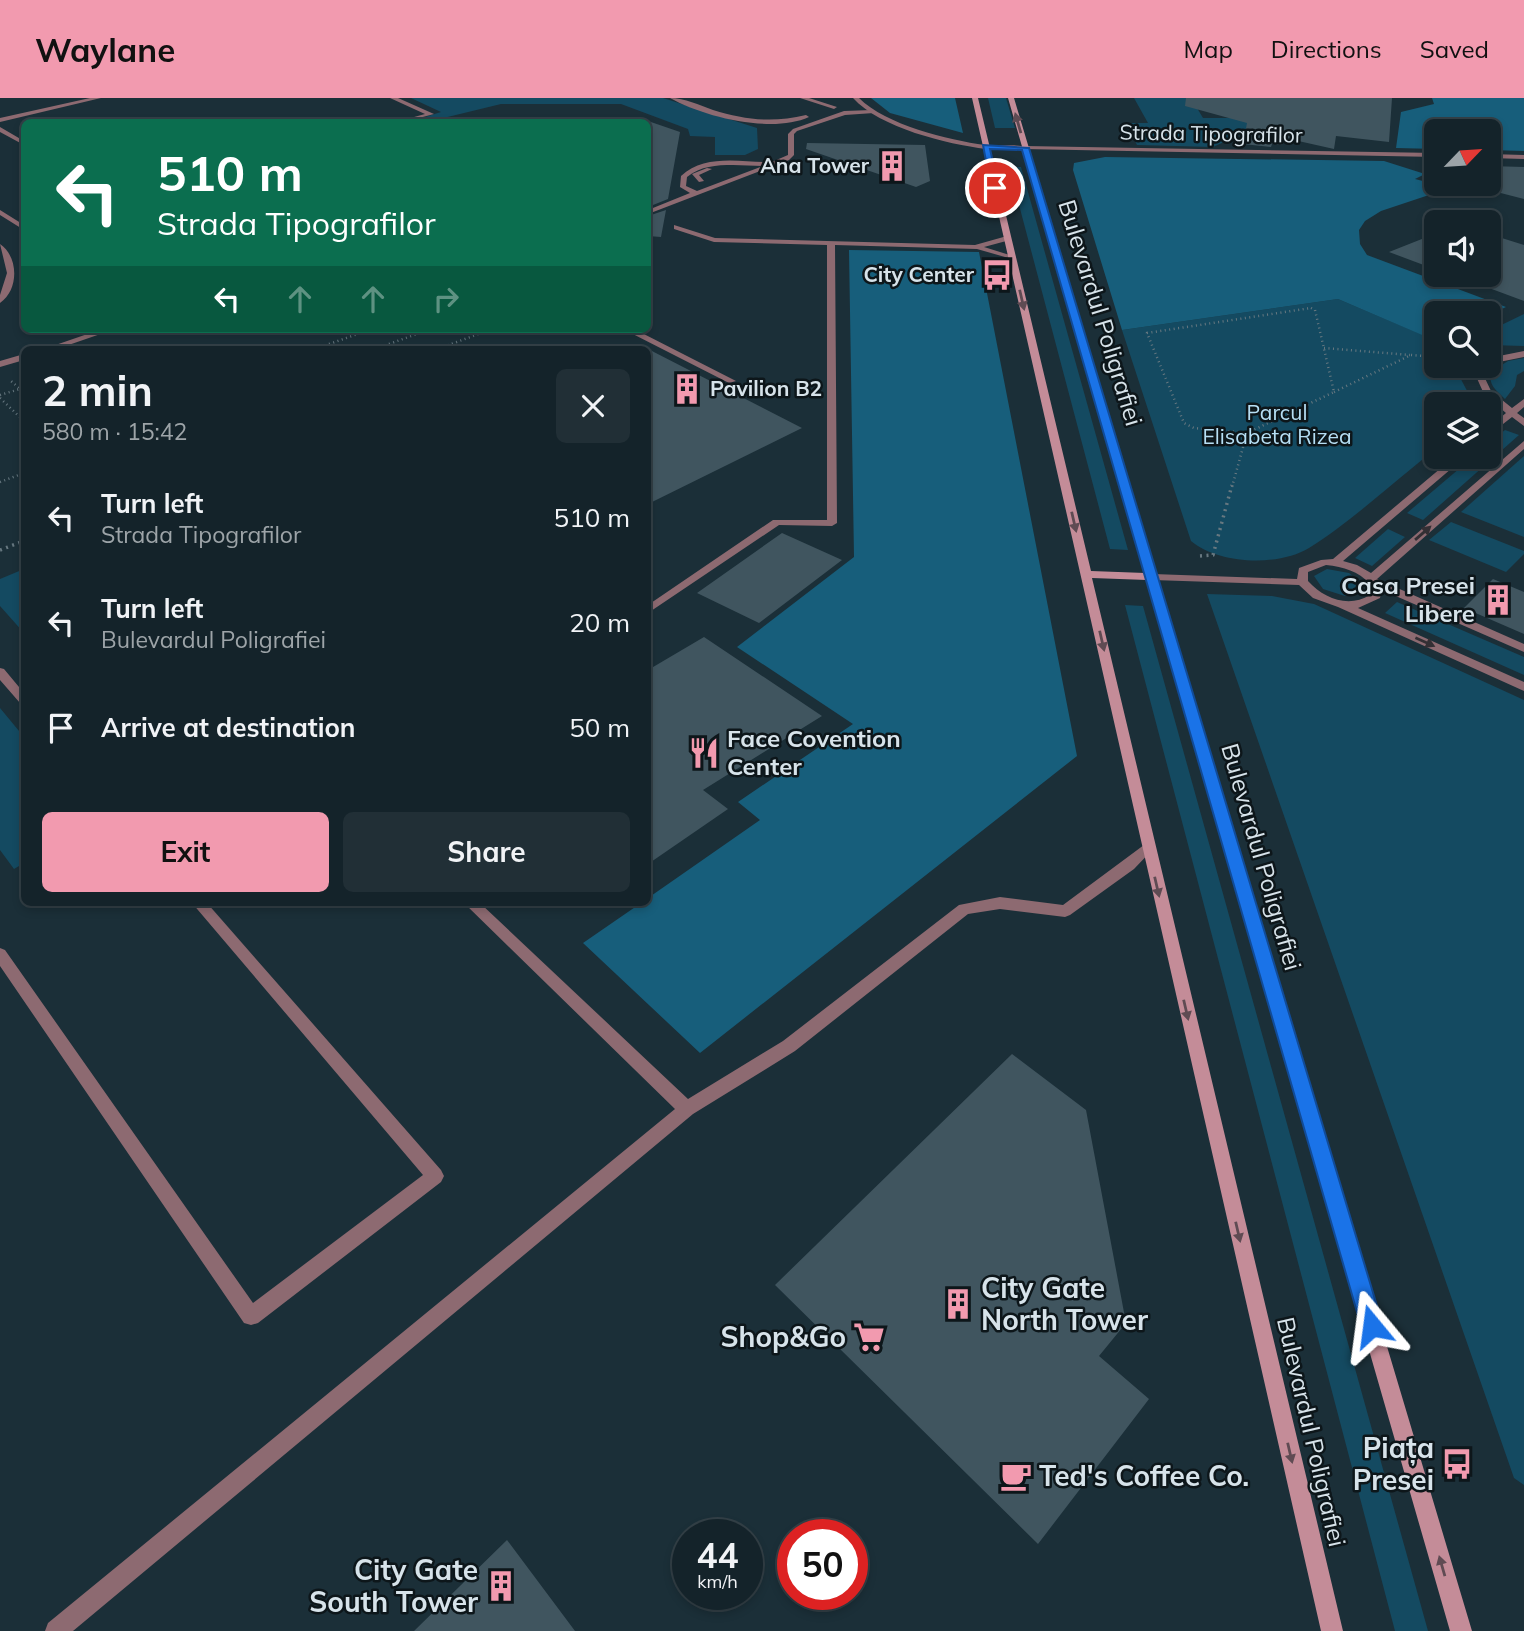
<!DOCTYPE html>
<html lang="en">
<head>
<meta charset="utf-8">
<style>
  body { margin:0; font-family:Mulish,sans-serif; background:#212f36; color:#f1f3f6; height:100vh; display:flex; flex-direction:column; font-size:26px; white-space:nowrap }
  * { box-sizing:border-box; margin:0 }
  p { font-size:23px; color:#9da4a8 }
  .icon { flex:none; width:38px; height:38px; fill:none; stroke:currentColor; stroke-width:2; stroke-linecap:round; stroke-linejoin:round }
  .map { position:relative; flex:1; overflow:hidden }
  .drawer { position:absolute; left:21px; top:248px; width:630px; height:560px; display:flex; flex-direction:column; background:#14232a; border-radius:10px; box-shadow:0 4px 10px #0003,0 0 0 2px #334047 }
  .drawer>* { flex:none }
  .banner { position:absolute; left:21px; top:21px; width:630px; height:214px; border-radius:10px; box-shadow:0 4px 10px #0003,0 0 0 2px #334047; background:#0b6e4f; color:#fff; overflow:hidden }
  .needle { width:46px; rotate:65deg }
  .controls { position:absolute; left:1424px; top:21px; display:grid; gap:14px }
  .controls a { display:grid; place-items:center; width:77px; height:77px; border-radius:10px; background:#14232a; box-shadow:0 4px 10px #0003,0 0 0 2px #334047; font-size:35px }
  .speed { position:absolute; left:672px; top:1421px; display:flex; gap:14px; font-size:35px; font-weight:700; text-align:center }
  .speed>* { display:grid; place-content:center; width:91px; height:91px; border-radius:50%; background:#14232a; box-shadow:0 4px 10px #0003,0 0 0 2px #334047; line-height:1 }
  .speed small { font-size:18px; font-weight:400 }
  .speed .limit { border:10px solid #d22; background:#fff; color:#111 }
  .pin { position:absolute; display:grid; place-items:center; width:60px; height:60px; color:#fff; margin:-30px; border:4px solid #fff; border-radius:50%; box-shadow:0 2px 7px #0007 }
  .me { position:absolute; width:77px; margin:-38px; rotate:344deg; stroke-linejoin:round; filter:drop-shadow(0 0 5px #0008) }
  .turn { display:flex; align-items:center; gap:24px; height:147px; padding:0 21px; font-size:32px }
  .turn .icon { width:91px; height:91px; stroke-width:2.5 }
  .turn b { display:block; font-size:49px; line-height:60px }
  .lanes { display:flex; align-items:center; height:66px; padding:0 21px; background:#0003; justify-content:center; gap:35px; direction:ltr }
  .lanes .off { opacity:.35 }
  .round { display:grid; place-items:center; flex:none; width:74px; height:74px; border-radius:10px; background:#212f36 }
  .head { display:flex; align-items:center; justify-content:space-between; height:119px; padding:0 21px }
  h1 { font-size:42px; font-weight:700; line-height:52px }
  .button { display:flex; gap:14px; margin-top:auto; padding:14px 21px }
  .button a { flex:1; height:80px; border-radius:10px; background:#f29aaf; color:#111; font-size:28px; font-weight:700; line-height:80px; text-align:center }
  .button a+a { background:#212f36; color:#f1f3f6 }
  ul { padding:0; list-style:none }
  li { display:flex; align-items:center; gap:21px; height:105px; padding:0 21px }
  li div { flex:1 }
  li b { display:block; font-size:26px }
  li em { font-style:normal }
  header { display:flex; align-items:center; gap:42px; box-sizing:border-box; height:98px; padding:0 35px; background:#f29aaf; color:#111 }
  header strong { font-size:33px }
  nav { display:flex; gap:38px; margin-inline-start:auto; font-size:24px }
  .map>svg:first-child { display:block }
</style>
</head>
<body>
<header>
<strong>Waylane</strong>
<nav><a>Map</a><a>Directions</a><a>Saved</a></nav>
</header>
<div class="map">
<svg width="1524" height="1533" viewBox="0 0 1524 1533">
  <rect width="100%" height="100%" fill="#1b2f38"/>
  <path fill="#144a61" d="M411,0h252l94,30 1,21 -13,6h-30v-18l-25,-1 -2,-7 -67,-25h-120l-74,18 -8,-3 22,-7z
    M988,0h18l9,30h-20z
    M1134,0h57l12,20h49l-6,14 -33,15 -76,-2 -11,-22h22z
    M1009,69h12l107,383 -18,-1z
    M1338,201l99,42v25h17l20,38h-37v44c-40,31 -86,74 -128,100 -31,19 -91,16 -118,-7l-69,-211z
    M1524,216v32l-35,-1v-14z
    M1524,260v13l-7,4 -2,11 -10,13c-9,-9 -17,-14 -14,-27l17,-11z
    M1505,332l14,5 -96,85 -16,-7 66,-56h16v-14z
    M1524,358v81l-63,-25z
    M1451,424l73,29v3l-18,18 -77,-32z
    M1388,431l17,8 -33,29 -17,-8z
    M24,471v64l-24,-27v-27z
    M1327,471l22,4 10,8 2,8 -16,7 -22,-7 -9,-13z
    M1207,496l65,2 42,8 210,96v785l-10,-7z
    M1397,504l127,55v18l-139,-62z
    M1125,507l18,1 285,1025h-33z
    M0,610l24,29v126l-10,6 -14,-19z"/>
  <path fill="#175e7b" d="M871,0h84l8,35 -73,-20z
    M1432,0h92v53l-35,-1v-19h-52v18l-41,-1 5,-36 33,-8z
    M1105,59l279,4 41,13 -10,5 35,9 -69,23 -16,10 -6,9 1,14 7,11 139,52 -17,8 -52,-2 -1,28 -98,-42 -216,31 -49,-160 1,-7z
    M849,152l130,2 98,504 -377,297 -117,-110 58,-40h7v-5l112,-78 -22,-18 115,-78 -116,-77 117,-90z"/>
  <path fill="#40555f" d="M1186,0h206l-3,44 -53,-6 -2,13 -49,-11 -3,7 -10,-1 -1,3 -28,-3 4,-21 -62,-17z
    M648,23l32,11 -12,67 -20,8z
    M807,45l118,2 5,36 -14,6 -110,-38z
    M1489,68l35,1v32l-35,-9z
    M666,112l-5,27 -13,-1v-20z
    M1437,135v37l-48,-18z
    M1489,136l35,11v56l-35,-13z
    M648,251l154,79 -154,76z
    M782,435l60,27 -83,63 -62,-30z
    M1493,481l31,13v42l-60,-26z
    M704,539l118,79 -119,74 25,19 -80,55v-194z
    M1012,956l74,56 40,213 -27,33 50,43 -111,145 -263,-259z
    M507,1442l68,91h-161z"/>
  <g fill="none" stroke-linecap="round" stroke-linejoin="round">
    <path stroke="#677880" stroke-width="2.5" stroke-dasharray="1 3.5" stroke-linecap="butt" d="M1311,210l4,2 19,82 -87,41 -53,-5 -10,-5 -37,-90z
      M1324,250l86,7
      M312,252l60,-21
      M372,252l59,-21
      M435,252l57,-21
      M1334,294l77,-37 26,2
      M0,297l20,-6 -9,-8
      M0,300l24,23
      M0,384l24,-9
      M1232,389l15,-54"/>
    <path stroke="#677880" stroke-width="3.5" stroke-dasharray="2 4.5" stroke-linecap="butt" d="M0,452l24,-9
      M1200,458l13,-1 19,-70"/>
    <path fill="#8d6a71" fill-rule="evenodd" d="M90,0h11l-101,24v-4z
      M390,0h8l36,16 -30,8h-8l29,-8z
      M670,0c15,0 29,7 43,12 32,10 60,13 93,5l3,2c-37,17 -105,0 -139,-19z
      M800,0h9l28,9 -3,2z
      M872,12l2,3 -29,2 -48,16 -3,3v21l-5,5 -141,54v-4l42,-17 -10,-6 1,-11c22,-21 55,-15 83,-14l3,2 21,-9v-21l5,-5 51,-18zM733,67l30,1 -66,25 -11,-5 1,-9c14,-11 29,-12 46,-12z
      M0,29l24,14v4l-24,-13z
      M707,70l5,1 -13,6 5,6 -5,1 -7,-8z
      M0,112l24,15v5l-24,-15z
      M674,127l41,13 260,7 32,-9h3v4l-26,7 32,10 -4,2 -35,-10 -142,-4 2,278 -5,3 -53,-1 -131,88v-8l125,-85h54v-275l-113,-3 -40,-13z
      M0,146c19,13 19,46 0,59v-8l7,-22z
      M102,231h13l-61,21h-13z
      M623,231h11l102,52 -7,2z
      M1524,253v6l-35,7v-6z
      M24,256v6l-24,7v-6z
      M1480,268h8l-5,8 8,17 21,17 12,-9v8l-7,6 7,5v8l-12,-9 -23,18v-8l17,-14 -22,-19 -9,-20z
      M1524,343v8l-147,130 147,65v8l-142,-62 -2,8 -22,10 166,74v9l-186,-84 -25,-9 -14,-13 -146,-5 -5,-3 5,-3 144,5 2,-11 22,-8 12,-1 121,-102h11l-122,104 14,4 14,8zM1326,467c18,2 32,6 44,19v11c-21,13 -46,4 -62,-14v-9z
      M0,570l4,1 20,24v11l-4,-1 -20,-23z
      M1148,744l7,5 -21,22 -64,46 -5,2 -65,-8 -32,5 -173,137 -102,63 -620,517h-28l3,-8 627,-514 -211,-206h16l208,196 95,-58 176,-136 41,-8 63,8z
      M192,805h15l234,267 3,6 -3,6 -183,141 -7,2 -7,-2 -244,-357v-18l5,2 248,353 170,-128z"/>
    <path fill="#8d6a71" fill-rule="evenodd" d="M853,0h6c27,27 89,42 126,47 14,2 31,-2 43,3l-3,2c-13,-1 -26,0 -39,-1 -39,-5 -106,-21 -133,-51z"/>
    <path fill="#8d6a71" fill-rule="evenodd" d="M1025,48l412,7v4l-414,-8z
      M1489,56l35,1v4l-35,-1z"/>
    <path fill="#c48c98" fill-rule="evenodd" d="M972,0h6l113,473 54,2 -137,-475h6l458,1533h-22l-303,-1051 -55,-2 251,1053h-22z"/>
  </g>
  <defs><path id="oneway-solid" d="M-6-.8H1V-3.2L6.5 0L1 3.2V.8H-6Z" transform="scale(1.75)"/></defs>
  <g fill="#5f4b53">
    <use href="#oneway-solid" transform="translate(1018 25) rotate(-106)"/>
    <use href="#oneway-solid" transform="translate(1022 202) rotate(77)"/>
    <use href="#oneway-solid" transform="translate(1074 424) rotate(77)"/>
    <use href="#oneway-solid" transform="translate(1102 543) rotate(77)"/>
    <use href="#oneway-solid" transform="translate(1157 789) rotate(77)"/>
    <use href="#oneway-solid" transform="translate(1186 912) rotate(77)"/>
    <use href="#oneway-solid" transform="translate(1238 1134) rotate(77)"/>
    <use href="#oneway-solid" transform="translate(1290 1355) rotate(77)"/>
    <use href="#oneway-solid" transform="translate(1442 1468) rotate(-106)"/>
  </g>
  <g fill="#332f34">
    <use href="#oneway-solid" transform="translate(1423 435) rotate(-41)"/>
    <use href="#oneway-solid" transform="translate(1425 544) rotate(24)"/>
  </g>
  <path fill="#1a73e8" stroke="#114b97" stroke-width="2" d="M983,47l46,3 354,1178 -4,8 -7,3 -8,-3 -3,-8 -339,-1176 -32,-1 9,39 -4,2 -4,-2z"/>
  <defs>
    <symbol id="building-bare" viewBox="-9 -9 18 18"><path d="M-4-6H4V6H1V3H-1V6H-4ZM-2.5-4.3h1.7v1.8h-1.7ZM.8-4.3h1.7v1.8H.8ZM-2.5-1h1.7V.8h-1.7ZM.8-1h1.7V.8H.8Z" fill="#f29aaf" stroke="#0d161a" stroke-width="2.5" paint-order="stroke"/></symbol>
    <symbol id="bus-bare" viewBox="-9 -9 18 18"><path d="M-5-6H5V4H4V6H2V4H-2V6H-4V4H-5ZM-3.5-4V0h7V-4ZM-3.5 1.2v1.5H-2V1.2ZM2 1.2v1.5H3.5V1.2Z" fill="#f29aaf" stroke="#0d161a" stroke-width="2.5" paint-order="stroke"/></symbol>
    <symbol id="restaurant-bare" viewBox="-9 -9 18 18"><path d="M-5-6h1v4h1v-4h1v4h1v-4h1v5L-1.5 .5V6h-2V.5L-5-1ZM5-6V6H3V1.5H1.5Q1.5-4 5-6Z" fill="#f29aaf" stroke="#0d161a" stroke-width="2.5" paint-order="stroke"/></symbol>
    <symbol id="supermarket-bare" viewBox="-9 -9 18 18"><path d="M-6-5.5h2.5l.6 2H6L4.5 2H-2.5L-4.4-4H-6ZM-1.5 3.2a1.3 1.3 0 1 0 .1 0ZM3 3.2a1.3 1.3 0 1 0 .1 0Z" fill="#f29aaf" stroke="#0d161a" stroke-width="2.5" paint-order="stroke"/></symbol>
    <symbol id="cafe-bare" viewBox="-9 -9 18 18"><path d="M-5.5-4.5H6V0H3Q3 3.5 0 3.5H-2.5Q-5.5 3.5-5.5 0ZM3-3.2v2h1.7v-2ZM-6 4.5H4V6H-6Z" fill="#f29aaf" stroke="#0d161a" stroke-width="2.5" paint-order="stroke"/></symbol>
  </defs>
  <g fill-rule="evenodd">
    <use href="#building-bare" x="870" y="46" width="44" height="44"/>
    <use href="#bus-bare" x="975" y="155" width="44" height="44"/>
    <use href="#building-bare" x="665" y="269" width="44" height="44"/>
    <use href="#building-bare" x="1476" y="480" width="44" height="44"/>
    <use href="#restaurant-bare" x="682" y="633" width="44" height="44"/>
    <use href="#building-bare" x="936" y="1184" width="44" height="44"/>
    <use href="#supermarket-bare" x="847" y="1217" width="44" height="44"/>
    <use href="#bus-bare" x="1435" y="1344" width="44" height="44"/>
    <use href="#cafe-bare" x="994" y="1356" width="44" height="44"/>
    <use href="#building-bare" x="479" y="1466" width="44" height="44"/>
  </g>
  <g text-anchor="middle" stroke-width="5" stroke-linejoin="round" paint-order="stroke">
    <g font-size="21" fill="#d7e3ea" stroke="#0d161a">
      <text transform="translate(1211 36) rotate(1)" y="7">Strada Tipografilor</text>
    </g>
    <g font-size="21" font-weight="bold" fill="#d7e3ea" stroke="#0d161a" text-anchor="end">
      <text x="869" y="75">Ana Tower</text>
      <text x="974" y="184">City Center</text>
      <text x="710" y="298" text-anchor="start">Pavilion B2</text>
    </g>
    <g font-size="21" fill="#b6dff5" stroke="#0d161a">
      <text x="1277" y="322">Parcul<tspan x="1277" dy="24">Elisabeta Rizea</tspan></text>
    </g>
    <g font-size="24" fill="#d7e3ea" stroke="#0d161a">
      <text transform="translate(1100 215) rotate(73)" y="8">Bulevardul Poligrafiei</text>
      <text transform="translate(1261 759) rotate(74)" y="8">Bulevardul Poligrafiei</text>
      <text transform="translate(1311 1334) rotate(77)" y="8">Bulevardul Poligrafiei</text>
    </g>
    <g font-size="24" font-weight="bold" fill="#d7e3ea" stroke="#0d161a" text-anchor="end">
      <text x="1475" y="496">Casa Presei<tspan x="1475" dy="28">Libere</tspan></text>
      <text x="727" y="649" text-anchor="start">Face Covention<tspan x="727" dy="28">Center</tspan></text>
    </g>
    <g font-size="28" font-weight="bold" fill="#d7e3ea" stroke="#0d161a" text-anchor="end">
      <text x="981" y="1200" text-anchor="start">City Gate<tspan x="981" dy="32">North Tower</tspan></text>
      <text x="846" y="1249">Shop&amp;Go</text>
      <text x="1434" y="1360">Piața<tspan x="1434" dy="32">Presei</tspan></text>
      <text x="1039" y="1388" text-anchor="start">Ted's Coffee Co.</text>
      <text x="478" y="1482">City Gate<tspan x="478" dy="32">South Tower</tspan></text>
    </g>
  </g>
</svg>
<div class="controls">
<a><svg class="needle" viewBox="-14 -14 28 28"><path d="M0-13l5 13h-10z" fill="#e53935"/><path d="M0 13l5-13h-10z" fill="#9da4a8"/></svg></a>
<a><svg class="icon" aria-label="sound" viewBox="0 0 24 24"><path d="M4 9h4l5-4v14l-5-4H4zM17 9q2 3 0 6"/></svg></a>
<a><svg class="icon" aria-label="search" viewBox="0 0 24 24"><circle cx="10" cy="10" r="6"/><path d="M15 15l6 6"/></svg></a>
<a><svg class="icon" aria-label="layers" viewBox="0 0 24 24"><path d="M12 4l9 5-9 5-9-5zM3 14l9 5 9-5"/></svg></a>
</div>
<div class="speed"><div>44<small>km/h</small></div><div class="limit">50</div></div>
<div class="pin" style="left:995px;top:90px;background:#d93025"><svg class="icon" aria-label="arrive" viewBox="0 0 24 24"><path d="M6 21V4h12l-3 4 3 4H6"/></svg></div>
<svg class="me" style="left:1372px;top:1228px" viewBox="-20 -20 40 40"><path d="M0-17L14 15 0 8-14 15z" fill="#1a73e8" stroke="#fff" stroke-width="4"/></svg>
<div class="banner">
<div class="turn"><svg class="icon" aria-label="left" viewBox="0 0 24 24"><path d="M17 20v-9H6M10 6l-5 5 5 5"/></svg><div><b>510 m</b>Strada Tipografilor</div></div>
<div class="lanes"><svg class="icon" aria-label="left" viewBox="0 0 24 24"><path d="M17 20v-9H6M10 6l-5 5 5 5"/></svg><svg class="icon off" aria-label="ahead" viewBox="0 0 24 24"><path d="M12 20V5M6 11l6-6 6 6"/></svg><svg class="icon off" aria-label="ahead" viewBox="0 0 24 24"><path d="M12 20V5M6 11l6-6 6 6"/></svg><svg class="icon off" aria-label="right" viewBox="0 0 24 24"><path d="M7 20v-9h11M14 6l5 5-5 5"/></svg></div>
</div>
<section class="drawer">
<div class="head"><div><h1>2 min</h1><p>580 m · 15:42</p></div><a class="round"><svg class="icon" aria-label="close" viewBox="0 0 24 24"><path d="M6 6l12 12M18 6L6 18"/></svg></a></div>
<ul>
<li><svg class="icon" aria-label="left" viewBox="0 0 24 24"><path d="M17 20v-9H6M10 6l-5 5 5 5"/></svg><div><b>Turn left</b><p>Strada Tipografilor</p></div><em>510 m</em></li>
<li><svg class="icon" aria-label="left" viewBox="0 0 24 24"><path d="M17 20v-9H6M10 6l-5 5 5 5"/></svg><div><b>Turn left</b><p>Bulevardul Poligrafiei</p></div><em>20 m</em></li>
<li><svg class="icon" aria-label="arrive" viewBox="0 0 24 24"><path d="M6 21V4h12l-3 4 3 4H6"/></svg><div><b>Arrive at destination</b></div><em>50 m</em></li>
</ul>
<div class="button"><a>Exit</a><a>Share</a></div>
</section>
</div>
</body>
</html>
